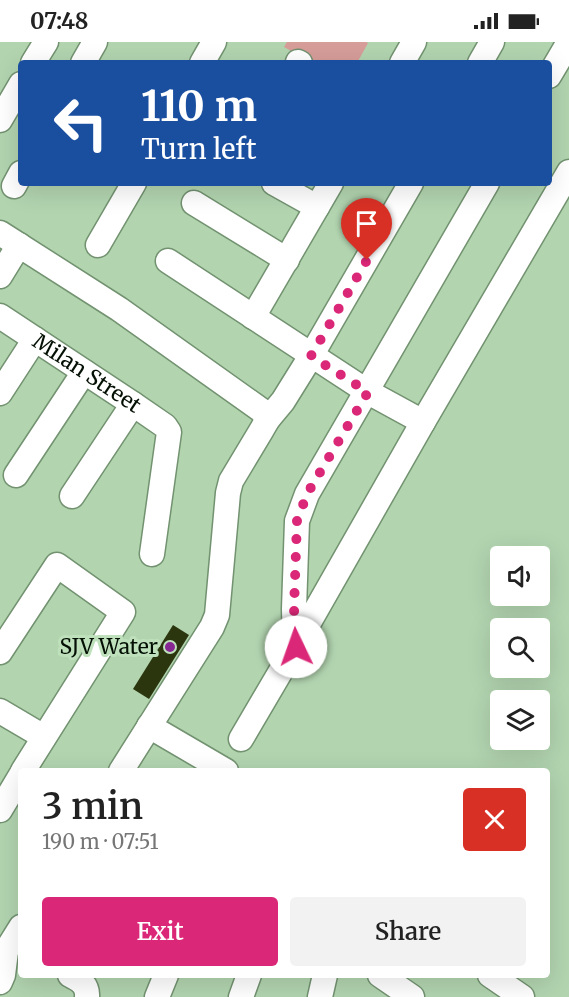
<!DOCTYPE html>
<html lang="en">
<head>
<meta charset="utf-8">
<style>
  body { margin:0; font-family:Merriweather,serif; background:#f2f2f2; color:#222; height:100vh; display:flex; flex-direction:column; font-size:22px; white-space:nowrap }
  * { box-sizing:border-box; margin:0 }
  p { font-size:20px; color:#767676 }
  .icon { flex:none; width:33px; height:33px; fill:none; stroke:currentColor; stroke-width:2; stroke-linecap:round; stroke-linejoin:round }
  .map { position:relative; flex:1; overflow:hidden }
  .side { position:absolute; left:18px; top:726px; width:532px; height:210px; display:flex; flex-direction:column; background:#fff; border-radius:6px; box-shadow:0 6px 24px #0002 }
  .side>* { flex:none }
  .top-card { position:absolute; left:18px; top:18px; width:534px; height:126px; border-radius:6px; box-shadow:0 6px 24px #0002; background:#1a4fa0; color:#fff; overflow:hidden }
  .fabs { position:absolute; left:490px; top:504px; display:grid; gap:12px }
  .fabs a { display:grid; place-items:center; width:60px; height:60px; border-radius:6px; background:#fff; box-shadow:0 6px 24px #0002; font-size:30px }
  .pin { position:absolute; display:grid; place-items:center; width:51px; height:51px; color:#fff; margin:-62px -26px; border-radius:50% 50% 50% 0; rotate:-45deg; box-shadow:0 0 6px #0007 }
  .pin .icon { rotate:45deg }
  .me { position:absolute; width:66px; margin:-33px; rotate:357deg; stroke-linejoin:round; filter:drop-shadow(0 0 4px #0008) }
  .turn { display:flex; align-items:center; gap:21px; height:126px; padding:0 24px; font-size:27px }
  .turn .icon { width:78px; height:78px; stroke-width:2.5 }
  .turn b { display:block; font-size:42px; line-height:51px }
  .round { display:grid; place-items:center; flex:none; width:63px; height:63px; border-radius:6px; background:#f2f2f2 }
  .headline { display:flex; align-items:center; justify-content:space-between; height:102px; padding:0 24px }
  h1 { font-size:36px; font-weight:600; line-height:45px }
  .action { display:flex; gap:12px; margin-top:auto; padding:12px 24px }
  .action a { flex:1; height:69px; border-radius:6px; background:#db2777; color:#fff; font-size:24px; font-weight:600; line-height:69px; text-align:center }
  .action a+a { background:#f2f2f2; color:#222 }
  .status { display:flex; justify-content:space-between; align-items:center; height:42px; padding:0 30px; background:#fff; direction:ltr }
  .status svg { height:16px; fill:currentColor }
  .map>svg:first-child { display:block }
</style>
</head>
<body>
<div class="status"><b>07:48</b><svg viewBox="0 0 49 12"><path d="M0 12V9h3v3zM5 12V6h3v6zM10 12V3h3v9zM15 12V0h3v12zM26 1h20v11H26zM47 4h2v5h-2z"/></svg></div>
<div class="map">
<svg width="569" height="955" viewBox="0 0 569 955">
  <rect width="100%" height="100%" fill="#b2d4af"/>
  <path fill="#d69d99" d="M287,0h79l2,1 -11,20h-44l-29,-16z"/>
  <path fill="#2b360f" d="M173,583l16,10 -40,64 -16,-10z"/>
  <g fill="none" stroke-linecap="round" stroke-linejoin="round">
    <defs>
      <g id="minor">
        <path d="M298,20l2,1"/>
        <path d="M33,21l13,-21"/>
        <path d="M83,21l12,-21"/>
        <path d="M202,21l12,-21"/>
        <path d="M402,21l12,-21"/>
        <path d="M480,21l12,-21"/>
        <path d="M549,34l20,-34"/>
        <path d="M0,78l21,-36"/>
        <path d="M274,141l43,24"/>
        <path d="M14,144l7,-13"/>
        <path d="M194,161l93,57"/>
        <path d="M0,191l119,76 142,101 7,9"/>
        <path d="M98,203l36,-62"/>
        <path d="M168,219l200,131 55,30"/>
        <path d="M0,234l19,-31"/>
        <path id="s1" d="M0,274l133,88 32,22 4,6 -17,122"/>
        <path d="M253,275l78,-134"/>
        <path d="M0,351l35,-54"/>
        <path d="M16,433l68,-103"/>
        <path d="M72,454l61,-92"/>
        <path d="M295,605l128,-225 146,-250"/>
        <path d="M0,610l57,-87 66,47 -100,159"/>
        <path d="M0,669l44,26"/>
        <path d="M149,684l77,45"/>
        <path d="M241,697l54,-92 -1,-38 3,-88 10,-27 180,-311"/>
        <path d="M121,729l91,-144 5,-12 11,-122 3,-12 30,-50 7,-12 15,-18 28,-45 100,-173"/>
        <path d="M0,768l21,-35"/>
        <path d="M70,933c10,5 18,10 17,22"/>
        <path d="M380,933l32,22"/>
        <path d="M490,933l32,22"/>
        <path d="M0,940l3,-7 3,-24 15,-24"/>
        <path d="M157,955l9,-22"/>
        <path d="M241,955l8,-22"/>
        <path d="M320,955l5,-22"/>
      </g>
    </defs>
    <use href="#minor" stroke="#729270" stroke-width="27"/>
    <use href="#minor" stroke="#fff" stroke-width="24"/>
  </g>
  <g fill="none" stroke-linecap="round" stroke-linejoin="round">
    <path stroke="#db2777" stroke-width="10" stroke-dasharray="0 18" d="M296,605l-2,-38 3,-88 10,-27 61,-102 -57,-36 56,-96"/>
  </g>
  <circle fill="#872892" stroke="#bee1bc" stroke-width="2" cx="170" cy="605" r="6"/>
  <g text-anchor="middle" stroke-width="6" stroke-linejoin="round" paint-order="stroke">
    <g font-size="21" fill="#051005" stroke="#bee1bc">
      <text dy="7" stroke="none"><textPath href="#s1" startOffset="104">Milan Street</textPath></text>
    </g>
    <g font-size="21" fill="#051005" stroke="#bee1bc" text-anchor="end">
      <text x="158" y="612">SJV Water</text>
    </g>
  </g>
</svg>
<div class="fabs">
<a><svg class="icon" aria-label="sound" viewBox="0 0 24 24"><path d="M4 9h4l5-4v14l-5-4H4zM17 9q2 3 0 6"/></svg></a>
<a><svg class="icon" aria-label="search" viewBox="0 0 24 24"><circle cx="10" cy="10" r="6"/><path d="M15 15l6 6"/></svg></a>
<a><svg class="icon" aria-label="layers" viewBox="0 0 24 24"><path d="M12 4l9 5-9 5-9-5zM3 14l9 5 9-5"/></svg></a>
</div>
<div class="pin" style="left:367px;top:218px;background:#d93025"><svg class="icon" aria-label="arrive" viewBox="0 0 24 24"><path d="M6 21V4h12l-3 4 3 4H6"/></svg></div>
<svg class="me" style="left:296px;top:605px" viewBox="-20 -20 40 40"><circle r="19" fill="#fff"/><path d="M0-13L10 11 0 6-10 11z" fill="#db2777"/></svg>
<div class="top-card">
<div class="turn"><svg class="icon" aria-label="left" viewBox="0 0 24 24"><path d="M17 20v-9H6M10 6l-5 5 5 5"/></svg><div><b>110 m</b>Turn left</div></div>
</div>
<section class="side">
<div class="headline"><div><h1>3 min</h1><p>190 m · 07:51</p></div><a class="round" style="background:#d93025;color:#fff"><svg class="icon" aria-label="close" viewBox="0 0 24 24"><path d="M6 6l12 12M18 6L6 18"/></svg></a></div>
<div class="action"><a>Exit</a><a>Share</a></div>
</section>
</div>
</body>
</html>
